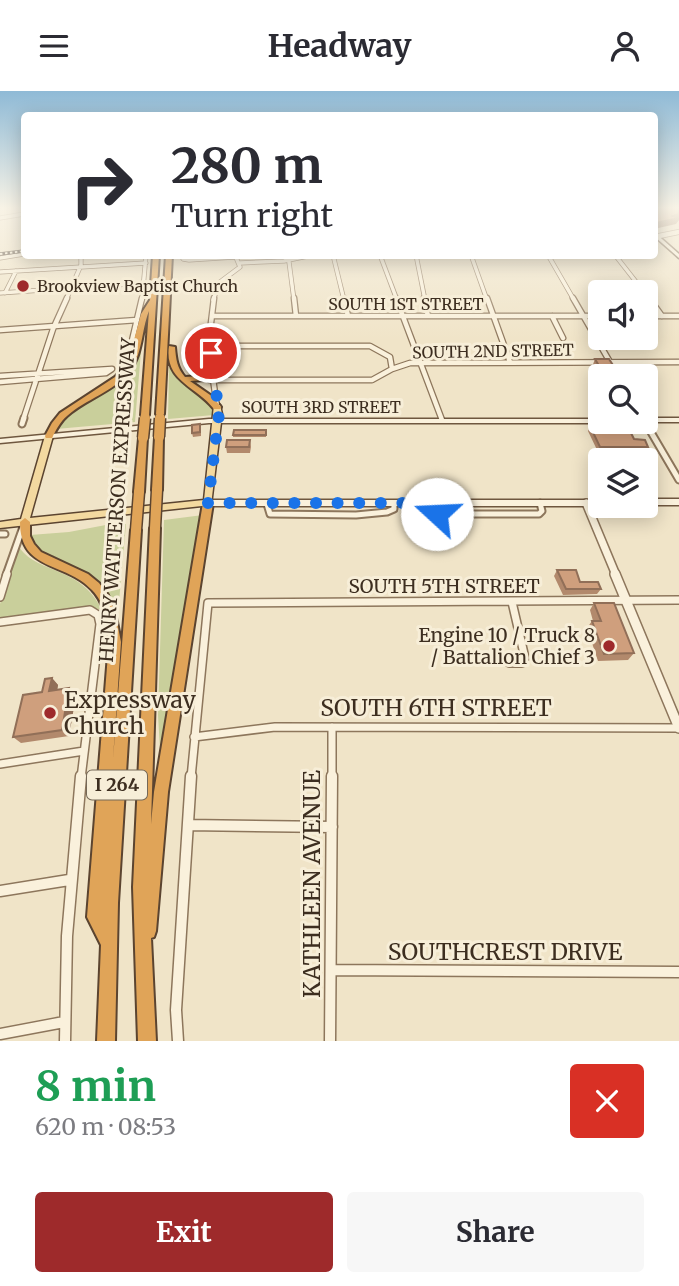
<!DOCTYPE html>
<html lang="en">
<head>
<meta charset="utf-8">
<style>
  body { margin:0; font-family:Merriweather,serif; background:#f7f7f7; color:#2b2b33; height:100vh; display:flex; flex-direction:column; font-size:26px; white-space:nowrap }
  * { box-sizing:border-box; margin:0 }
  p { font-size:23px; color:#7c7c81 }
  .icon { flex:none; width:38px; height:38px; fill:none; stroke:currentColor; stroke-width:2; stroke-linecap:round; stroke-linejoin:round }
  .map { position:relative; height:950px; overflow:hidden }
  .panel { display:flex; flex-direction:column; background:#fff; flex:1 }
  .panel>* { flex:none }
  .banner { position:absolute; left:21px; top:21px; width:637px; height:147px; border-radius:7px; box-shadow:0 4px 18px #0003; background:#fff; color:#2b2b33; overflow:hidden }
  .fabs { position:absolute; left:588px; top:189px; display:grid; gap:14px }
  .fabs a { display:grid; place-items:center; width:70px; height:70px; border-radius:7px; background:#fff; box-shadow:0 4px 18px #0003; font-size:35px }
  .pin { position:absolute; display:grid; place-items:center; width:60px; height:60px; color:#fff; margin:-30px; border:4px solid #fff; border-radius:50%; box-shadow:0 2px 7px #0007 }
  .me { position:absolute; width:77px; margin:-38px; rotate:290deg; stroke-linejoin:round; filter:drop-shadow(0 0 5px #0008) }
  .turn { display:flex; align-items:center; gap:24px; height:147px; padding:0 35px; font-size:32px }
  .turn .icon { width:91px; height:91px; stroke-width:2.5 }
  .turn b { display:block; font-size:49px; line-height:60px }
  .round { display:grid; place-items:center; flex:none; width:74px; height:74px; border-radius:7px; background:#f7f7f7 }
  .headline { display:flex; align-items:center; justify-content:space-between; height:119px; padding:0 35px }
  h1 { font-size:42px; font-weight:700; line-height:52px; color:#1e9e55 }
  .cta { display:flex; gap:14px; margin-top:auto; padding:14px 35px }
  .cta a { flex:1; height:80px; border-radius:7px; background:#9e2a2b; color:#fff; font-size:28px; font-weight:700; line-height:80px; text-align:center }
  .cta a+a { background:#f7f7f7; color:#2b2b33 }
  header { display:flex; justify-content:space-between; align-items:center; height:91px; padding:0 35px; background:#fff; font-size:32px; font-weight:700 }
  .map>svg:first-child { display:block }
</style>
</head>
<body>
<header><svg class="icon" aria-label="menu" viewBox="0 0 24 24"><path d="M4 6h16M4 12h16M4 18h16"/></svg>Headway<svg class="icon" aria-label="person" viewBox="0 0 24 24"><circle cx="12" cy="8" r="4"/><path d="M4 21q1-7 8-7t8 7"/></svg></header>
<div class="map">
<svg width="679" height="950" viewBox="0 0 679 950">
  <rect width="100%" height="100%" fill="#f0e4c8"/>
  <path fill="#c9cf9b" d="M142,249l-7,82 -79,7 8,-12 69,-51z
    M169,276c11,18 44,30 45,48l-46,4z
    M203,424l-40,228 -3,6 -2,-34 6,-195z
    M111,433h15l-9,100c-6,-14 -11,-33 -22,-44 -21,-22 -52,-15 -65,-45l39,-3z
    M18,454c17,30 62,19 84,65l-11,-3 -91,11v-14z"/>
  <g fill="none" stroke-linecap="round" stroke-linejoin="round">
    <defs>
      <path id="minor-far4" d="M0,127l24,-4
        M182,164l1,4 6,1 46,-3
        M285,164l4,7 5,38
        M333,164l11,45
        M380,164l17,45
        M416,164l9,45
        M471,164l16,45
        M548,164l26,45
        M615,164l29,37
        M0,167l24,-4
        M240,172l44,-2 29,-6
        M0,181l146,-9
        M0,202l144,-10
        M5,202l11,-22
        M646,203l4,6
        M66,209l15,-35v-10
        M142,209l4,-45
        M213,209l7,-18 20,-15 -5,-12"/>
      <path id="minor-far3" d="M294,207l2,18
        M344,207l4,18
        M396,207l46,122
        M424,207l4,18
        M487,207l23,64
        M573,207l45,78
        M649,207l13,18
        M212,225h388
        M552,225l11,22
        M646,225h33
        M0,239l137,-10
        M210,255h160l20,11 2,12 -20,11h-162v-49l4,-33
        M130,258l12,-51
        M392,278l18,-6 269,-1
        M0,285l112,-7 -6,4 -106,9
        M213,288l4,28
        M23,329l30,-91 14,-31"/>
      <path id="minor-far2" d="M645,331l34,58
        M22,333l2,-6
        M428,412l1,7 5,4h105l3,-3 -2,-8
        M267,413l3,10 86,1 31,-3 7,-3v-5
        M0,443h5
        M6,484l18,-51"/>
      <path id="minor-far1" d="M0,506l7,-23
        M0,531l90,-12 8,5 2,9 -19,154
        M509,572h13l3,-5 -13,-56
        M194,646l81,-10 404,1
        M0,673l84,-13
        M191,687l17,-175 471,-3
        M332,687v-51"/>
      <path id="minor" d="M188,734l144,2
        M0,800l69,-11
        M331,879l348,2
        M0,943l64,-12
        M65,950l2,-105 14,-160
        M178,950l-2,-31 15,-234
        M330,950l2,-265"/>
      <path id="tertiary-far2" d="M659,145l20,-4"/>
      <path id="tertiary-far1" d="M586,412l30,72"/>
      <path id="tertiary" d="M615,483l64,154"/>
      <path id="secondary" d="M654,141l25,22v4l-25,-22z
        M646,327h33v4h-34z
        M209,328h391v3h3l-3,1h-391l-209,20v-4z
        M646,408h33v6h-33z
        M208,409h392v6h-392l-4,-3z"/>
      <path id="primary" d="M214,314h6l2,9 -11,91 -211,23v-6l21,-3 24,-83 4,-2 4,2 -23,82 174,-18z"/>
      <path id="motorway" d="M153,164h6l-10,160 -4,2 -4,-2 8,-104c-8,20 -6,44 -20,61 -16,20 -43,27 -62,44 -7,6 -11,14 -15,22h-6l-1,-2 7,-13 8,-10 55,-36 13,-15 13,-48 9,-14z
        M166,164h6l-8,159 -4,2 -4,-2z
        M169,255l6,1c1,12 2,21 10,30l15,-1 3,-4 2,-11h6v12l-6,7 -15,1 23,16 8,10 -1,2h-6c-18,-23 -50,-28 -45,-63z
        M159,343l4,3 -1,53 -5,3 -5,-3 3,-53z
        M143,344l4,3 -3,54 -5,3 -5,-3 5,-54z
        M208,409l5,3 -45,289 -12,139 -2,6 -3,1 5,103h-18l-5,-154 17,-359 5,-4 5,4 -9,296 3,-32 49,-289z
        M25,427l5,4v14l4,8 7,8 47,22 11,9 9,12 7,17 6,30 -8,117 18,-229 5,-4 5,4 -23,373 -3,138h-18l4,-96 -14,-28 22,-275c-1,-18 -4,-39 -17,-52 -27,-29 -72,-18 -72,-68z"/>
    </defs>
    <use href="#minor-far4" stroke="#8d765c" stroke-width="5"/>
    <use href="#minor-far3" stroke="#8d765c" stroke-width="7"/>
    <use href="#minor-far2" stroke="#8d765c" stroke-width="9"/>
    <use href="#minor-far1" stroke="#8d765c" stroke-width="10"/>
    <use href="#minor" stroke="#8d765c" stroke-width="13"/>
    <use href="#tertiary-far2" stroke="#8d765c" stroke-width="6"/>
    <use href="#tertiary-far1" stroke="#8d765c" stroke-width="10"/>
    <use href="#tertiary" stroke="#8d765c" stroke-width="12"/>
    <use href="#secondary" stroke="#6f573f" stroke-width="3"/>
    <use href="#primary" stroke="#5b4430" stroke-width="3"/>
    <use href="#motorway" stroke="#5b4430" stroke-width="4"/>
    <use href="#minor-far4" stroke="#faf1dc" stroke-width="3.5"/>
    <use href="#minor-far3" stroke="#faf1dc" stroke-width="4.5"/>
    <use href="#minor-far2" stroke="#faf1dc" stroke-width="5"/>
    <use href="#minor-far1" stroke="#faf1dc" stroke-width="7"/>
    <use href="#minor" stroke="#faf1dc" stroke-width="10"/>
    <use href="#tertiary-far2" stroke="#faf1dc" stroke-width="4.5"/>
    <use href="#tertiary-far1" stroke="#faf1dc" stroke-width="7"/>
    <use href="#tertiary" stroke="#faf1dc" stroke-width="9"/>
    <use href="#secondary" fill="#faf1dc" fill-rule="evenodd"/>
    <use href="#primary" fill="#f3d9a0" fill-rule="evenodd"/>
    <use href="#motorway" fill="#e0a458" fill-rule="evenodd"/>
    <defs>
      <path id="rail" d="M0,163l24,-3"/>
    </defs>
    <use href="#rail" stroke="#3d2e20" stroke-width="3.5"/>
    <use href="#rail" stroke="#f7eed8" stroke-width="2" stroke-dasharray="2.5" stroke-linecap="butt"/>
    <defs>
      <path id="motorway-bridge-far1" d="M145,329v-5
        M160,329v-6"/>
      <path id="motorway-bridge" d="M159,346l1,-19
        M143,347l2,-20
        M155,437l2,-38
        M136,439l3,-38"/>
    </defs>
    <use href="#motorway-bridge-far1" stroke="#5b4430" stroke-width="10" stroke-linecap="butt"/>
    <use href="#motorway-bridge" stroke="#5b4430" stroke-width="13" stroke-linecap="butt"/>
    <use href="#motorway-bridge-far1" stroke="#e0a458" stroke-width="7"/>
    <use href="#motorway-bridge" stroke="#e0a458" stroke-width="10"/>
  </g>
  <path fill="#b2896c" d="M595,268l25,17h-20v7l-8,-16z
    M590,335l44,13 14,8 -2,5h-48l-10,-21z
    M201,338v7l-8,1 -1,-4z
    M266,339v7h-33v-2z
    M250,349l1,7 -1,6h-23l-1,-6z
    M557,479l23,12 21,7 -4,5 -34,1 -9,-19z
    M594,512l40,50 -6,7 -30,1 -11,-33 5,-7h1l-3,-11z
    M52,587l6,7 -1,5 12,-2 7,7 -7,41 -48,7 -8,-6z"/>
  <path fill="#916f58" d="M679,123v6l-3,4 -22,5 2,-6z
    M52,587l6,7 -2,12 -7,-6z
    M69,597l7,7 -7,41 -7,-6z"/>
  <path fill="#cf9f7d" stroke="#916f58" stroke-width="2" d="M654,116h25v7l-6,2 6,2 -23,5h-2z
    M595,268h14l11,17h-15z
    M200,333v8l-8,1v-8z
    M622,333l5,1 7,14 11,1 3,7h-48l-10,-21z
    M234,339h32v5h-33z
    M227,349h23l-1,7h-23z
    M557,479h19l4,12h18l3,7h-35z
    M594,512h20l20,50 -30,1 -12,-33h9z
    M52,587l-3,13 20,-3 -7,42 -49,7 10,-42 19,-3 3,-13z"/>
  <linearGradient id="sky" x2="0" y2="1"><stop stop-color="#8fbad6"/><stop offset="0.47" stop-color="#f8f3e6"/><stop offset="1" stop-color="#f8f3e6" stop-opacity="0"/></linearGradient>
  <rect width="679" height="249" fill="url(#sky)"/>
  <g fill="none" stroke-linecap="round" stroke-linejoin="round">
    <path stroke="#1a73e8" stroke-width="12" stroke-dasharray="0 21.6" d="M211,262l8,61 -11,89h220l1,7 8,4"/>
  </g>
  <g fill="#9e2a2b" stroke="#f7eed8" stroke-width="2.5">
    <circle cx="23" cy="195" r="7"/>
    <circle cx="609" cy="555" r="7"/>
    <circle cx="50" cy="622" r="7"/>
  </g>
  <g text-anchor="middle" stroke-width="6" stroke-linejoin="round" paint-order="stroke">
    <g font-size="16" fill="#3d2e20" stroke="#f7eed8" text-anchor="start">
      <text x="37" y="201">Brookview Baptist Church</text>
    </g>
    <g font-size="16" fill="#3d2e20" stroke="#f7eed8">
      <text x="406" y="219">SOUTH 1ST STREET</text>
      <text transform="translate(493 260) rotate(-1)" y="6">SOUTH 2ND STREET</text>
      <text x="321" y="322">SOUTH 3RD STREET</text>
    </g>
    <rect fill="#f7eed8" stroke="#756857" stroke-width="2" x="87" y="679.5" width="60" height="29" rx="5"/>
    <g font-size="18" font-weight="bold" fill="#3d2e20">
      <text x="117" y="700">I 264</text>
    </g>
    <g font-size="19" fill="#3d2e20" stroke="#f7eed8">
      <text transform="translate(117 409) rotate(-86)" y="7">HENRY WATTERSON EXPRESSWAY</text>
      <text x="444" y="502">SOUTH 5TH STREET</text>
    </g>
    <g font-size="19" fill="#3d2e20" stroke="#f7eed8" text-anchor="end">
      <text x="595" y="551">Engine 10 / Truck 8<tspan x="595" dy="22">/ Battalion Chief 3</tspan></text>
    </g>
    <g font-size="23" fill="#3d2e20" stroke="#f7eed8" text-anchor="start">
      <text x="64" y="617">Expressway<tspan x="64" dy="26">Church</tspan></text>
    </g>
    <g font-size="23" fill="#3d2e20" stroke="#f7eed8">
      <text x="436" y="625">SOUTH 6TH STREET</text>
      <text transform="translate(312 793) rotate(-90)" y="8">KATHLEEN AVENUE</text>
      <text x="505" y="869">SOUTHCREST DRIVE</text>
    </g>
  </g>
</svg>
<div class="fabs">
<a><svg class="icon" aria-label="sound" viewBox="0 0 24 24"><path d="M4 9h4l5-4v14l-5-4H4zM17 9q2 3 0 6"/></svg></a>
<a><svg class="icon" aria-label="search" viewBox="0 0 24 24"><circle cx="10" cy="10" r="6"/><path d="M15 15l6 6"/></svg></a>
<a><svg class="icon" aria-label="layers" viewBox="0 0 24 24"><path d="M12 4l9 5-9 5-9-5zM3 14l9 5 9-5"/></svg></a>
</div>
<div class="pin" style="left:211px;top:262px;background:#d93025"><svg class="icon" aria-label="arrive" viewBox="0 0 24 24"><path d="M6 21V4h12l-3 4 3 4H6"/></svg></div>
<svg class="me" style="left:437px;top:423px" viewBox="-20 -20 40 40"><circle r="19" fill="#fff"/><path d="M0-13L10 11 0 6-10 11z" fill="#1a73e8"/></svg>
<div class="banner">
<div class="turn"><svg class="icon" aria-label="right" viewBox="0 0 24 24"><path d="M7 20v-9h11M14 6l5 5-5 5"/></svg><div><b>280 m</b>Turn right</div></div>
</div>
</div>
<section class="panel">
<div class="headline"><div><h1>8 min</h1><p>620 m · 08:53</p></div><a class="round" style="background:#d93025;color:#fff"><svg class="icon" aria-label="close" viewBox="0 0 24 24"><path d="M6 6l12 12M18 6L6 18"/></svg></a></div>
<div class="cta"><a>Exit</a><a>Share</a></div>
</section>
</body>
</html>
